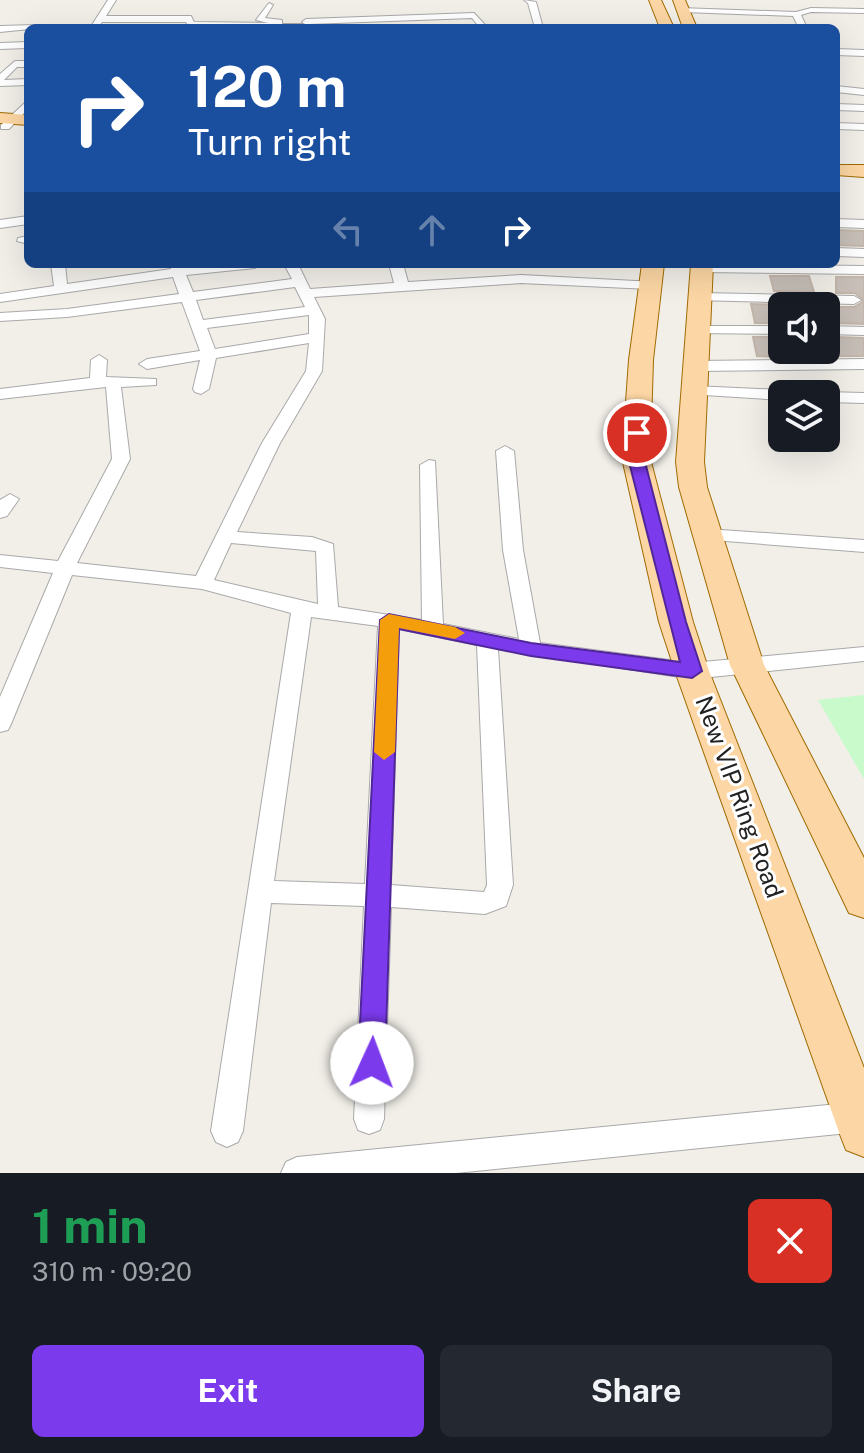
<!DOCTYPE html>
<html lang="en">
<head>
<meta charset="utf-8">
<style>
  body { margin:0; font-family:"Public Sans",sans-serif; background:#242831; color:#f1f3f6; height:100vh; display:flex; flex-direction:column; font-size:30px; white-space:nowrap }
  * { box-sizing:border-box; margin:0 }
  p { font-size:26px; color:#9ea1a6 }
  .icon { flex:none; width:44px; height:44px; fill:none; stroke:currentColor; stroke-width:2; stroke-linecap:round; stroke-linejoin:round }
  .map { position:relative; height:1173px; overflow:hidden }
  .details { display:flex; flex-direction:column; background:#171b24; flex:1 }
  .details>* { flex:none }
  .banner { position:absolute; left:24px; top:24px; width:816px; height:244px; border-radius:12px; box-shadow:0 8px 32px #0002; background:#1a4fa0; color:#fff; overflow:hidden }
  .buttons { position:absolute; left:768px; top:292px; display:grid; gap:16px }
  .buttons a { display:grid; place-items:center; width:72px; height:72px; border-radius:12px; background:#171b24; box-shadow:0 8px 32px #0002; font-size:40px }
  .pin { position:absolute; display:grid; place-items:center; width:68px; height:68px; color:#fff; margin:-34px; border:4px solid #fff; border-radius:50%; box-shadow:0 2px 8px #0007 }
  .me { position:absolute; width:88px; margin:-44px; rotate:2deg; stroke-linejoin:round; filter:drop-shadow(0 0 6px #0008) }
  .turn { display:flex; align-items:center; gap:28px; height:168px; padding:0 32px; font-size:36px }
  .turn .icon { width:104px; height:104px; stroke-width:2.5 }
  .turn b { display:block; font-size:56px; line-height:68px }
  .lanes { display:flex; align-items:center; height:76px; padding:0 32px; background:#0003; justify-content:center; gap:40px; direction:ltr }
  .lanes .off { opacity:.35 }
  .round { display:grid; place-items:center; flex:none; width:84px; height:84px; border-radius:12px; background:#242831 }
  .overview { display:flex; align-items:center; justify-content:space-between; height:136px; padding:0 32px }
  h1 { font-size:48px; font-weight:700; line-height:60px; color:#1e9e55 }
  .button { display:flex; gap:16px; margin-top:auto; padding:16px 32px }
  .button a { flex:1; height:92px; border-radius:12px; background:#7c3aed; color:#fff; font-size:32px; font-weight:700; line-height:92px; text-align:center }
  .button a+a { background:#242831; color:#f1f3f6 }
  .map>svg:first-child { display:block }
</style>
</head>
<body>
<div class="map">
<svg width="864" height="1173" viewBox="0 0 864 1173">
  <rect width="100%" height="100%" fill="#f2efe9"/>
  <path fill="#c8facc" d="M864,695v84l-46,-79z"/>
  <path fill="#c7bfb8" stroke="#c4b6ab" stroke-width="2" d="M836,230l28,1v15l-28,-1z
    M770,276h39l5,16 -40,-1z
    M836,277h28v47l-28,-1v-16h18l10,-6 -9,-8h-19z
    M751,304l63,2h-32v17h-27z
    M753,337h29v20l-25,-1z
    M836,337l28,1v18h-28z"/>
  <g fill="none" stroke-linecap="round" stroke-linejoin="round">
    <defs>
      <path id="street" d="M108,0h8l-10,16h85l3,6 74,1 -12,-3 13,-17 4,2 -8,13 17,2v4h23l-3,-2 4,-3 168,-6 14,15h-8l-8,-10 -163,6 6,4 -126,-1 -3,-5h-84l-4,6h-8z
        M524,0l12,2 7,26h-8l-7,-25z
        M680,8l116,4 15,-4 53,1v4l-53,-1 -10,3 6,13h-8l-6,-12 -110,-4z
        M36,25l4,3 -40,4v-6z
        M28,42v6l-28,1v-6z
        M836,49l28,1v6l-28,-1z
        M15,61h13v6h-11l-13,13 24,-1v6l-28,1v-12z
        M836,86l28,3v6l-28,-3z
        M28,100v9l-19,20h-8v-4z
        M836,104l28,1v6l-28,-1z
        M836,123l28,1v6l-28,-1z
        M28,216v8l-28,4v-8z
        M836,219l28,1v8l-28,-1z
        M28,236v8l-11,-3 1,-3z
        M836,248l28,1v8l-28,-1z
        M51,264h14l2,20 104,-15 -1,-5h14v3l78,-3 -7,4 -69,7 7,17 99,-13 -8,-15h14l12,25 84,-6 -5,-19h14l5,18 113,-7 134,7 2,3 -7,4 -129,-6 -207,14 11,22 -3,52 -42,72 -43,89 75,5 21,7 5,63 84,13 -2,-155 9,-5 6,1 8,163 76,15 -16,-89 -7,-99 9,-5 9,5 9,99 17,93 152,20 172,-16v14l-172,18 -194,-30 15,236 -7,21 -21,8 -94,-7 -7,212 -4,11 -11,4 -11,-4 -4,-11 10,-213 -93,-3 -28,228 -5,11 -11,5 -11,-5 -5,-11 80,-518 -89,-24 -130,-14 -61,149 -3,6 -8,2v-35l53,-124 -53,-6v-12l58,6 54,-102 -6,-72 -106,12v-10l90,-11 1,-18 8,-5 8,5 -1,17 50,2v6l-35,2 9,72 -53,104 119,13 66,-133 44,-72 3,-28 -93,15 -7,31 -8,5 -6,-2 -2,-3 7,-29 -53,9 -8,-5 8,-5 53,-8 -18,-49 -115,15 -67,4v-8l67,-4 112,-15 -6,-17 -173,25v-8l54,-8zM295,287l10,20 -102,13 -7,-20zM309,315v19l-94,15 -8,-21zM231,543l85,8 2,53 -104,-24zM311,617l67,9 -13,258 -91,-3zM399,629l78,16 10,240 -3,7 -93,-7z
        M705,264l159,2v8l-162,-2 -7,-4z
        M700,293l154,3 7,4 -7,4 -159,-4v-6z
        M698,326h84v8l-89,-1 -2,-3z
        M826,326l38,1v8l-38,-1z
        M864,359v10l-168,2 -8,-5 8,-5z
        M694,386l88,4 7,4h-7v6l-94,-6v-6z
        M826,392l38,1v10l-38,-1v-8h-6z
        M10,494l9,5 -12,17 -7,2v-18z
        M707,529l157,11v12l-164,-13 -2,-4z
        M858,1102l6,2v26l-6,2 -402,41h-175l5,-11 11,-5z"/>
      <path id="primary" d="M649,0h12l13,28h-14z
        M673,0h12l12,28h-14z
        M0,113l28,2v10l-28,-2z
        M836,165h28v12l-28,-2z
        M642,264h22l-11,96 -3,98 43,164 16,49 155,397v89l-18,-7 -7,-18 -164,-461 -16,-49 -37,-164 7,-98z
        M691,264h22l-9,198 3,25 57,178 100,193v60l-15,-5 -119,-248 -51,-178 -3,-25z"/>
    </defs>
    <use href="#street" stroke="#a9a9a9" stroke-width="2"/>
    <use href="#primary" stroke="#a06b00" stroke-width="2"/>
    <use href="#street" fill="#fff" fill-rule="evenodd"/>
    <use href="#primary" fill="#fcd6a4" fill-rule="evenodd"/>
  </g>
  <path fill="#7c3aed" stroke="#51269a" stroke-width="2" d="M637,429l8,4 -1,25 42,164 16,49 -10,7 -161,-22 -132,-27 -14,434 -4,10 -9,3 -10,-3 -4,-10 22,-443 9,-6 142,29 149,19 -52,-204 2,-25z"/>
  <path fill="#f59e0b" d="M389,614l66,13 10,6 -10,6 -56,-11 -4,124 -11,8 -10,-8 6,-132z"/>
  <g text-anchor="middle" stroke-width="6" stroke-linejoin="round" paint-order="stroke">
    <g font-size="24" fill="#222" stroke="#fff">
      <text transform="translate(739 797) rotate(70)" y="8">New VIP Ring Road</text>
    </g>
  </g>
</svg>
<div class="buttons">
<a><svg class="icon" aria-label="sound" viewBox="0 0 24 24"><path d="M4 9h4l5-4v14l-5-4H4zM17 9q2 3 0 6"/></svg></a>
<a><svg class="icon" aria-label="layers" viewBox="0 0 24 24"><path d="M12 4l9 5-9 5-9-5zM3 14l9 5 9-5"/></svg></a>
</div>
<div class="pin" style="left:637px;top:433px;background:#d93025"><svg class="icon" aria-label="arrive" viewBox="0 0 24 24"><path d="M6 21V4h12l-3 4 3 4H6"/></svg></div>
<svg class="me" style="left:372px;top:1063px" viewBox="-20 -20 40 40"><circle r="19" fill="#fff"/><path d="M0-13L10 11 0 6-10 11z" fill="#7c3aed"/></svg>
<div class="banner">
<div class="turn"><svg class="icon" aria-label="right" viewBox="0 0 24 24"><path d="M7 20v-9h11M14 6l5 5-5 5"/></svg><div><b>120 m</b>Turn right</div></div>
<div class="lanes"><svg class="icon off" aria-label="left" viewBox="0 0 24 24"><path d="M17 20v-9H6M10 6l-5 5 5 5"/></svg><svg class="icon off" aria-label="ahead" viewBox="0 0 24 24"><path d="M12 20V5M6 11l6-6 6 6"/></svg><svg class="icon" aria-label="right" viewBox="0 0 24 24"><path d="M7 20v-9h11M14 6l5 5-5 5"/></svg></div>
</div>
</div>
<section class="details">
<div class="overview"><div><h1>1 min</h1><p>310 m · 09:20</p></div><a class="round" style="background:#d93025;color:#fff"><svg class="icon" aria-label="close" viewBox="0 0 24 24"><path d="M6 6l12 12M18 6L6 18"/></svg></a></div>
<div class="button"><a>Exit</a><a>Share</a></div>
</section>
</body>
</html>
